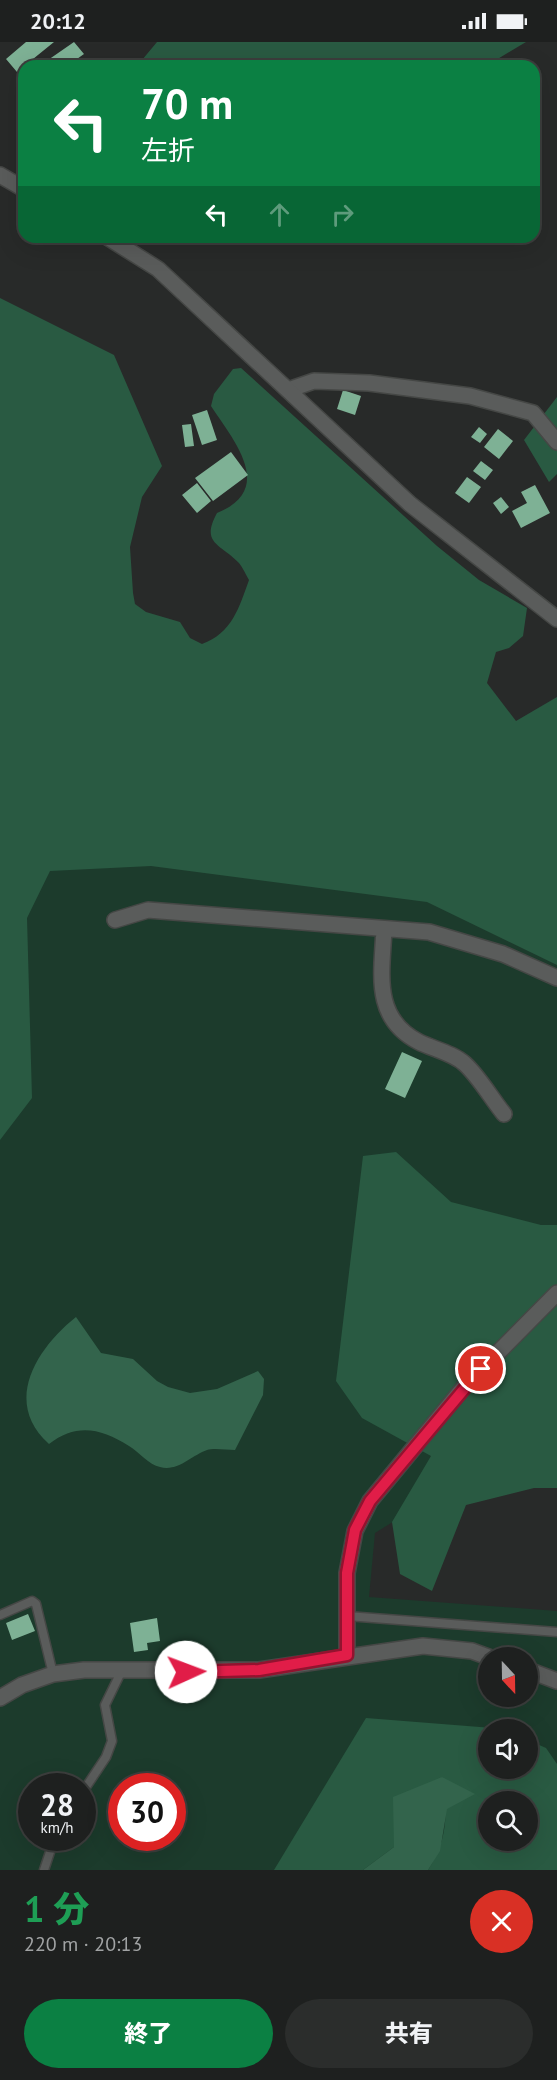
<!DOCTYPE html>
<html lang="ja">
<head>
<meta charset="utf-8">
<style>
  body { margin:0; font-family:"PT Sans","Noto Sans JP",sans-serif; background:#2b2d2c; color:#f1f3f6; height:100vh; display:flex; flex-direction:column; font-size:22px; white-space:nowrap }
  * { box-sizing:border-box; margin:0 }
  p { font-size:20px; color:#a1a3a4 }
  .icon { flex:none; width:33px; height:33px; fill:none; stroke:currentColor; stroke-width:2; stroke-linecap:round; stroke-linejoin:round }
  .map { position:relative; height:1828px; overflow:hidden }
  .sheet { display:flex; flex-direction:column; background:#1e201f; flex:1 }
  .sheet>* { flex:none }
  .hud { position:absolute; left:18px; top:18px; width:522px; height:183px; border-radius:18px; box-shadow:0 6px 24px #0002,0 0 0 2px #3c3e3d; background:#0b8043; color:#fff; overflow:hidden }
  .needle { width:39px; rotate:158deg }
  .fabs { position:absolute; left:478px; top:1605px; display:grid; gap:12px }
  .fabs a { display:grid; place-items:center; width:60px; height:60px; border-radius:50%; background:#1e201f; box-shadow:0 6px 24px #0002,0 0 0 2px #3c3e3d; font-size:30px }
  .speed { position:absolute; left:18px; top:1731px; display:flex; gap:12px; font-size:30px; font-weight:700; text-align:center }
  .speed>* { display:grid; place-content:center; width:78px; height:78px; border-radius:50%; background:#1e201f; box-shadow:0 6px 24px #0002,0 0 0 2px #3c3e3d; line-height:1 }
  .speed small { font-size:15px; font-weight:400 }
  .speed .limit { border:9px solid #d22; background:#fff; color:#111 }
  .pin { position:absolute; display:grid; place-items:center; width:51px; height:51px; color:#fff; margin:-26px; border:3px solid #fff; border-radius:50%; box-shadow:0 2px 6px #0007 }
  .me { position:absolute; width:66px; margin:-33px; rotate:88deg; stroke-linejoin:round; filter:drop-shadow(0 0 4px #0008) }
  .turn { display:flex; align-items:center; gap:21px; height:126px; padding:0 24px; font-size:27px }
  .turn .icon { width:78px; height:78px; stroke-width:2.5 }
  .turn b { display:block; font-size:42px; line-height:51px }
  .lanes { display:flex; align-items:center; height:57px; padding:0 24px; background:#0003; justify-content:center; gap:30px; direction:ltr }
  .lanes .off { opacity:.35 }
  .round { display:grid; place-items:center; flex:none; width:63px; height:63px; border-radius:32px; background:#2b2d2c }
  .summary { display:flex; align-items:center; justify-content:space-between; height:102px; padding:0 24px }
  h1 { font-size:36px; font-weight:800; line-height:45px; color:#1e9e55 }
  .button { display:flex; gap:12px; margin-top:auto; padding:12px 24px }
  .button a { flex:1; height:69px; border-radius:36px; background:#0b8043; color:#fff; font-size:24px; font-weight:800; line-height:69px; text-align:center }
  .button a+a { background:#2b2d2c; color:#f1f3f6 }
  .status { display:flex; justify-content:space-between; align-items:center; height:42px; padding:0 30px; background:#1e201f; direction:ltr }
  .status svg { height:16px; fill:currentColor }
  .map>svg:first-child { display:block }
</style>
</head>
<body>
<div class="status"><b>20:12</b><svg viewBox="0 0 49 12"><path d="M0 12V9h3v3zM5 12V6h3v6zM10 12V3h3v9zM15 12V0h3v12zM26 1h20v11H26zM47 4h2v5h-2z"/></svg></div>
<div class="map">
<svg width="557" height="1828" viewBox="0 0 557 1828">
  <rect width="100%" height="100%" fill="#282a29"/>
  <path fill="#1c3b2c" fill-rule="evenodd" d="M557,746v651l-58,17 -124,77 -6,64 188,14v259h-557v-989l21,-81zM489,1616h39v38h-39zM489,1688h39v38h-39zM32,1744h50v52h-50zM122,1744h50v52h-50zM489,1760h39v38h-39z"/>
  <path fill="#295a42" fill-rule="evenodd" d="M157,0h369l-40,24h-349z
    M0,256l114,57 48,111 -20,31 -12,50 3,46 2,11 11,8 34,10 10,16 12,6c30,-11 37,-36 47,-64 -3,-5 -6,-12 -10,-17 -18,-19 -39,-19 -22,-50 59,-24 17,-72 -6,-107l3,-12 19,-25 8,-1 196,178 42,34 48,28 -4,28 -14,12 -13,4 -9,31 29,38 41,-24v268l-130,-63 -276,-36 -101,5 -23,47 5,180 -32,42z
    M557,355v77l-8,8 -25,-42z
    M396,1110l55,50 90,23h16v263h-23l-68,17 -34,86 -32,-17 -8,-52 39,-66 -69,-38 -26,-37 27,-225z
    M366,1676l139,11 -16,1v38h39v-28l18,8 11,16v106h-129c20,-31 20,-57 14,-93l-48,70 -31,23h-89zM489,1760h39v38h-39z"/>
  <path fill="#33644c" d="M76,1275l25,36 32,6 24,22 11,6 22,6 27,-4 41,-18 6,8 -1,16 -28,55c-9,0 -21,-2 -28,0 -15,5 -29,22 -47,17 -11,-2 -21,-15 -31,-21 -28,-18 -53,-23 -80,-2 -47,-42 -12,-96 27,-127z
    M442,1735l33,17 -28,15 -7,42 -12,19h-65l31,-23 -1,-50z"/>
  <path fill="#7eb195" d="M26,0h28l-37,30 -11,-13z
    M74,0l10,12 -17,12h-16l-3,-6z
    M343,348l18,6 -6,19 -18,-6z
    M207,368l10,30 -15,5 -10,-30z
    M191,382l3,22 -9,1 -3,-22z
    M479,385l8,7 -7,9 -9,-6z
    M498,387l15,12 -14,18 -15,-12z
    M231,410l17,23 -35,26 -18,-23z
    M481,419l12,9 -8,10 -12,-9z
    M467,435l14,10 -12,16 -14,-10z
    M197,441l14,18 -14,12 -15,-18z
    M535,443l15,28 -29,15 -9,-17 15,-8 -6,-11z
    M501,455l8,10 -8,7 -8,-11z
    M402,1010l20,9 -17,37 -20,-9z
    M28,1572l7,17 -23,9 -6,-17z
    M157,1576l3,23 -13,2 1,7 -14,2 -4,-29z"/>
  <g fill="none" stroke-linecap="round" stroke-linejoin="round">
    <defs>
      <path id="lane" d="M0,1573l32,-14 4,3 17,70
        M347,1574l210,16
        M82,1751l24,-36 6,-16 -7,-36 17,-35
        M44,1828l7,-21 8,-11"/>
      <path id="street" d="M288,348l26,-9 55,2 101,13 63,17 24,29
        M115,878l33,-10 281,22 74,22 54,24
        M384,887c-2,44 -12,89 35,113 14,7 34,11 46,22 15,14 26,34 39,50
        M347,1613v-82l8,-42 15,-30 95,-115 92,-93
        M528,1628l29,11
        M0,1656l22,-13 31,-11 31,-4h175l164,-24 49,5 19,7"/>
      <path id="secondary" d="M0,133l24,14
        M107,195l51,32 252,235 147,115"/>
    </defs>
    <use href="#lane" stroke="#454745" stroke-width="11"/>
    <use href="#street" stroke="#454745" stroke-width="18"/>
    <use href="#secondary" stroke="#454745" stroke-width="18"/>
    <use href="#lane" stroke="#5a5c5b" stroke-width="8"/>
    <use href="#street" stroke="#5a5c5b" stroke-width="15"/>
    <use href="#secondary" stroke="#5a5c5b" stroke-width="15"/>
  </g>
  <g fill="none" stroke-linecap="round" stroke-linejoin="round">
    <defs>
      <path id="route" d="M186,1630l73,-2 88,-15v-82l8,-43 15,-29 111,-132"/>
    </defs>
    <use href="#route" stroke="#92132f" stroke-width="15"/>
    <use href="#route" stroke="#e11d48" stroke-width="10"/>
  </g>
</svg>
<div class="fabs">
<a><svg class="needle" viewBox="-14 -14 28 28"><path d="M0-13l5 13h-10z" fill="#e53935"/><path d="M0 13l5-13h-10z" fill="#a1a3a4"/></svg></a>
<a><svg class="icon" aria-label="sound" viewBox="0 0 24 24"><path d="M4 9h4l5-4v14l-5-4H4zM17 9q2 3 0 6"/></svg></a>
<a><svg class="icon" aria-label="search" viewBox="0 0 24 24"><circle cx="10" cy="10" r="6"/><path d="M15 15l6 6"/></svg></a>
</div>
<div class="speed"><div>28<small>km/h</small></div><div class="limit">30</div></div>
<div class="pin" style="left:481px;top:1327px;background:#d93025"><svg class="icon" aria-label="arrive" viewBox="0 0 24 24"><path d="M6 21V4h12l-3 4 3 4H6"/></svg></div>
<svg class="me" style="left:186px;top:1630px" viewBox="-20 -20 40 40"><circle r="19" fill="#fff"/><path d="M0-13L10 11 0 6-10 11z" fill="#e11d48"/></svg>
<div class="hud">
<div class="turn"><svg class="icon" aria-label="left" viewBox="0 0 24 24"><path d="M17 20v-9H6M10 6l-5 5 5 5"/></svg><div><b>70 m</b>左折</div></div>
<div class="lanes"><svg class="icon" aria-label="left" viewBox="0 0 24 24"><path d="M17 20v-9H6M10 6l-5 5 5 5"/></svg><svg class="icon off" aria-label="ahead" viewBox="0 0 24 24"><path d="M12 20V5M6 11l6-6 6 6"/></svg><svg class="icon off" aria-label="right" viewBox="0 0 24 24"><path d="M7 20v-9h11M14 6l5 5-5 5"/></svg></div>
</div>
</div>
<section class="sheet">
<div class="summary"><div><h1>1 分</h1><p>220 m · 20:13</p></div><a class="round" style="background:#d93025;color:#fff"><svg class="icon" aria-label="close" viewBox="0 0 24 24"><path d="M6 6l12 12M18 6L6 18"/></svg></a></div>
<div class="button"><a>終了</a><a>共有</a></div>
</section>
</body>
</html>
